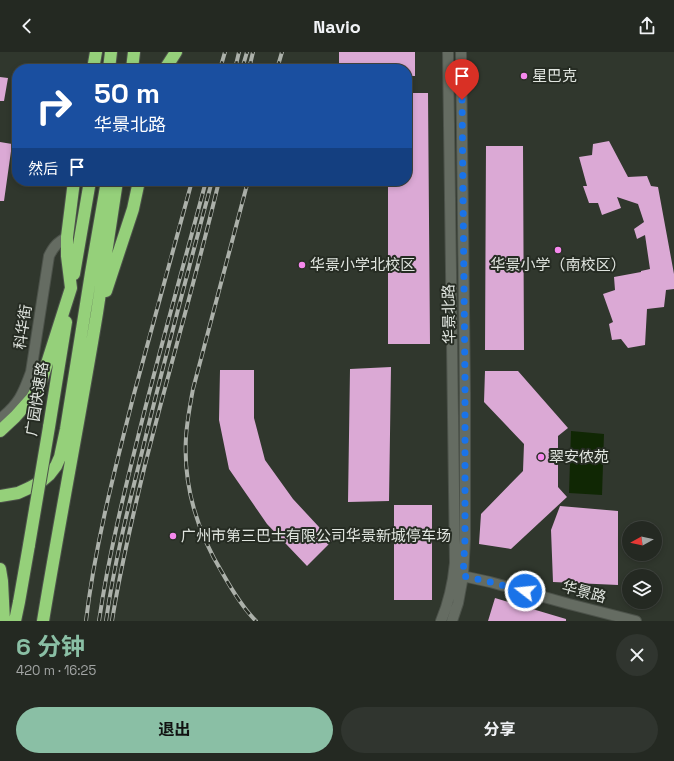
<!DOCTYPE html>
<html lang="zh">
<head>
<meta charset="utf-8">
<style>
  body { margin:0; font-family:"Space Grotesk","Noto Sans SC",sans-serif; background:#30352f; color:#f1f3f6; height:100vh; display:flex; flex-direction:column; font-size:15px; white-space:nowrap }
  * { box-sizing:border-box; margin:0 }
  p { font-size:13px; color:#a3a6a5 }
  .icon { flex:none; width:22px; height:22px; fill:none; stroke:currentColor; stroke-width:2; stroke-linecap:round; stroke-linejoin:round }
  .map { position:relative; height:569px; overflow:hidden }
  .panel { display:flex; flex-direction:column; background:#242922; flex:1 }
  .panel>* { flex:none }
  .banner { position:absolute; left:12px; top:12px; width:400px; height:122px; border-radius:16px; box-shadow:0 2px 6px #0003,0 0 0 1px #414540; background:#1a4fa0; color:#fff; overflow:hidden }
  .needle { width:26px; rotate:262deg }
  .fabs { position:absolute; left:622px; top:469px; display:grid; gap:8px }
  .fabs a { display:grid; place-items:center; width:40px; height:40px; border-radius:50%; background:#242922; box-shadow:0 2px 6px #0003,0 0 0 1px #414540; font-size:20px }
  .pin { position:absolute; display:grid; place-items:center; width:34px; height:34px; color:#fff; margin:-41px -17px; border-radius:50% 50% 50% 0; rotate:-45deg; box-shadow:0 0 4px #0007 }
  .pin .icon { rotate:45deg }
  .me { position:absolute; width:44px; margin:-22px; rotate:286deg; stroke-linejoin:round; filter:drop-shadow(0 0 3px #0008) }
  .turn { display:flex; align-items:center; gap:14px; height:84px; padding:0 16px; font-size:18px }
  .turn .icon { width:52px; height:52px; stroke-width:2.5 }
  .turn b { display:block; font-size:28px; line-height:34px }
  .then { display:flex; align-items:center; height:38px; padding:0 16px; background:#0003; gap:8px; font-size:15px }
  .round { display:grid; place-items:center; flex:none; width:42px; height:42px; border-radius:21px; background:#30352f }
  .head { display:flex; align-items:center; justify-content:space-between; height:68px; padding:0 16px }
  h1 { font-size:24px; font-weight:700; line-height:30px; color:#8abfa5 }
  .cta { display:flex; gap:8px; margin-top:auto; padding:8px 16px }
  .cta a { flex:1; height:46px; border-radius:24px; background:#8abfa5; color:#111; font-size:16px; font-weight:700; line-height:46px; text-align:center }
  .cta a+a { background:#30352f; color:#f1f3f6 }
  header { display:flex; justify-content:space-between; align-items:center; height:52px; padding:0 16px; background:#242922; font-size:18px; font-weight:700 }
  .map>svg:first-child { display:block }
</style>
</head>
<body>
<header><svg class="icon" aria-label="back" viewBox="0 0 24 24"><path d="M15 5l-7 7 7 7"/></svg>Navio<svg class="icon" aria-label="share" viewBox="0 0 24 24"><path d="M12 15V3M7 8l5-5 5 5M5 13v7h14v-7"/></svg></header>
<div class="map">
<svg width="674" height="569" viewBox="0 0 674 569">
  <rect width="100%" height="100%" fill="#30372d"/>
  <path fill="#102704" d="M571,379l33,3 -2,61 -33,-2z"/>
  <path fill="#dba9d5" d="M339,0h76v24h-8v-7h-68z
    M0,25l8,1 -4,23h-4z
    M407,41h21l2,251h-42v-163h19z
    M609,89l19,36 19,-1 4,10 7,1 16,87v15l-8,1 -2,17 -17,2 -2,36 -17,3 -7,-9 -9,1 -3,-16 4,-2 -10,-28 12,-4 -1,-13 27,-5v-1l9,-2 -5,-34 -8,4 -3,-10 10,-7 -6,-18 -21,-7 4,11 -19,7 -4,-12h-9l-6,-17h4l-8,-29 13,-2 1,-11z
    M0,90l12,2 -8,57h-4z
    M486,94h37l1,204h-39z
    M391,315l-2,134 -41,1 2,-133z
    M220,318h34v48l11,42 28,39 39,42 -25,25 -40,-42 -38,-55 -10,-49z
    M485,319h33l50,57 -10,8v51l9,10 -56,52 -32,-5 2,-30 42,-43 1,-27 -40,-42z
    M394,453h38v95h-38z
    M560,454l58,5v74l-65,-3 -2,-52z
    M495,546l71,21v2h-78z"/>
  <g fill="none" stroke-linecap="round" stroke-linejoin="round">
    <defs>
      <path id="minor" d="M0,367c19,-15 23,-25 31,-47l18,-116c5,-10 8,-13 18,-19
        M458,523l32,7 79,22 67,17
        M441,569c8,-19 12,-37 14,-58l-7,-511
        M452,569l6,-18 5,-27 2,-37v-145l-4,-342"/>
      <path id="highway" d="M93,17l3,-17
        M109,17l2,-17
        M132,17l2,-17
        M165,17l11,-17
        M74,222l16,-93
        M106,239l27,-82 6,-28
        M49,375l17,-105
        M0,379l15,-14 17,-19 9,-16 30,-94 -4,-32v-19l7,-56
        M0,444l18,-3 11,-5 13,-7 7,-6 7,-9 4,-9 6,-28 25,-156 16,-92
        M0,517l2,12 2,40
        M15,569l4,-19 10,-57
        M43,569c17,-103 37,-205 54,-308 7,-44 13,-88 20,-132"/>
    </defs>
    <use href="#minor" stroke="#4c524a" stroke-width="12"/>
    <use href="#highway" stroke="#4c524a" stroke-width="14"/>
    <use href="#minor" stroke="#656c62" stroke-width="10"/>
    <use href="#highway" stroke="#95d07a" stroke-width="12"/>
    <defs>
      <path id="rail" d="M220,17l5,-17
        M235,17l4,-17
        M242,17l5,-17
        M249,17l4,-17
        M277,17l5,-17
        M248,129l-55,208c-3,16 -6,32 -7,48 -3,49 12,96 37,137 9,16 19,33 33,47
        M86,569c9,-77 29,-152 48,-227 19,-71 38,-142 58,-213
        M99,569c10,-69 27,-136 44,-204 20,-79 42,-157 63,-236
        M106,569c8,-57 22,-113 36,-169 22,-91 46,-181 70,-271
        M112,569c8,-51 20,-102 32,-152 24,-96 52,-191 75,-288"/>
    </defs>
    <use href="#rail" stroke="#acb1aa" stroke-width="4"/>
    <use href="#rail" stroke="#262c23" stroke-width="2.5" stroke-dasharray="8" stroke-linecap="butt"/>
    <defs>
      <path id="highway-bridge" d="M29,493l20,-118"/>
    </defs>
    <use href="#highway-bridge" stroke="#4c524a" stroke-width="14" stroke-linecap="butt"/>
    <use href="#highway-bridge" stroke="#95d07a" stroke-width="12"/>
  </g>
  <g fill="none" stroke-linecap="round" stroke-linejoin="round">
    <path stroke="#1a73e8" stroke-width="7" stroke-dasharray="0 12.6" d="M462,48l3,283v156l-2,37 27,6 35,9"/>
  </g>
  <g fill="#f688ed" stroke="#262c23" stroke-width="1.5">
    <circle cx="524" cy="24" r="4"/>
    <circle cx="558" cy="198" r="4"/>
    <circle cx="302" cy="213" r="4"/>
    <circle cx="541" cy="405" r="4"/>
    <circle cx="173" cy="484" r="4"/>
  </g>
  <g text-anchor="middle" stroke-width="4" stroke-linejoin="round" paint-order="stroke">
    <g font-size="15" fill="#e0e5df" stroke="#262c23" text-anchor="start">
      <text x="532" y="29">星巴克</text>
      <text x="310" y="218">华景小学北校区</text>
      <text x="558" y="218" text-anchor="middle">华景小学（南校区）</text>
      <text x="549" y="410">翠安侬苑</text>
      <text x="181" y="489">广州市第三巴士有限公司华景新城停车场</text>
    </g>
    <g font-size="15" fill="#e0e5df" stroke="#262c23">
      <text transform="translate(449 262) rotate(-91)" y="5">华景北路</text>
      <text transform="translate(23 275) rotate(-81)" y="5">科华街</text>
      <text transform="translate(37 347) rotate(-81)" y="5">广园快速路</text>
      <text transform="translate(584 540) rotate(15)" y="5">华景路</text>
    </g>
  </g>
</svg>
<div class="fabs">
<a><svg class="needle" viewBox="-14 -14 28 28"><path d="M0-13l5 13h-10z" fill="#e53935"/><path d="M0 13l5-13h-10z" fill="#a3a6a5"/></svg></a>
<a><svg class="icon" aria-label="layers" viewBox="0 0 24 24"><path d="M12 4l9 5-9 5-9-5zM3 14l9 5 9-5"/></svg></a>
</div>
<div class="pin" style="left:462px;top:48px;background:#d93025"><svg class="icon" aria-label="arrive" viewBox="0 0 24 24"><path d="M6 21V4h12l-3 4 3 4H6"/></svg></div>
<svg class="me" style="left:525px;top:539px" viewBox="-20 -20 40 40"><circle r="17" fill="#1a73e8" stroke="#fff" stroke-width="3"/><path d="M0-11L8 9 0 5-8 9z" fill="#fff"/></svg>
<div class="banner">
<div class="turn"><svg class="icon" aria-label="right" viewBox="0 0 24 24"><path d="M7 20v-9h11M14 6l5 5-5 5"/></svg><div><b>50 m</b>华景北路</div></div>
<div class="then">然后<svg class="icon" aria-label="arrive" viewBox="0 0 24 24"><path d="M6 21V4h12l-3 4 3 4H6"/></svg></div>
</div>
</div>
<section class="panel">
<div class="head"><div><h1>6 分钟</h1><p>420 m · 16:25</p></div><a class="round"><svg class="icon" aria-label="close" viewBox="0 0 24 24"><path d="M6 6l12 12M18 6L6 18"/></svg></a></div>
<div class="cta"><a>退出</a><a>分享</a></div>
</section>
</body>
</html>
